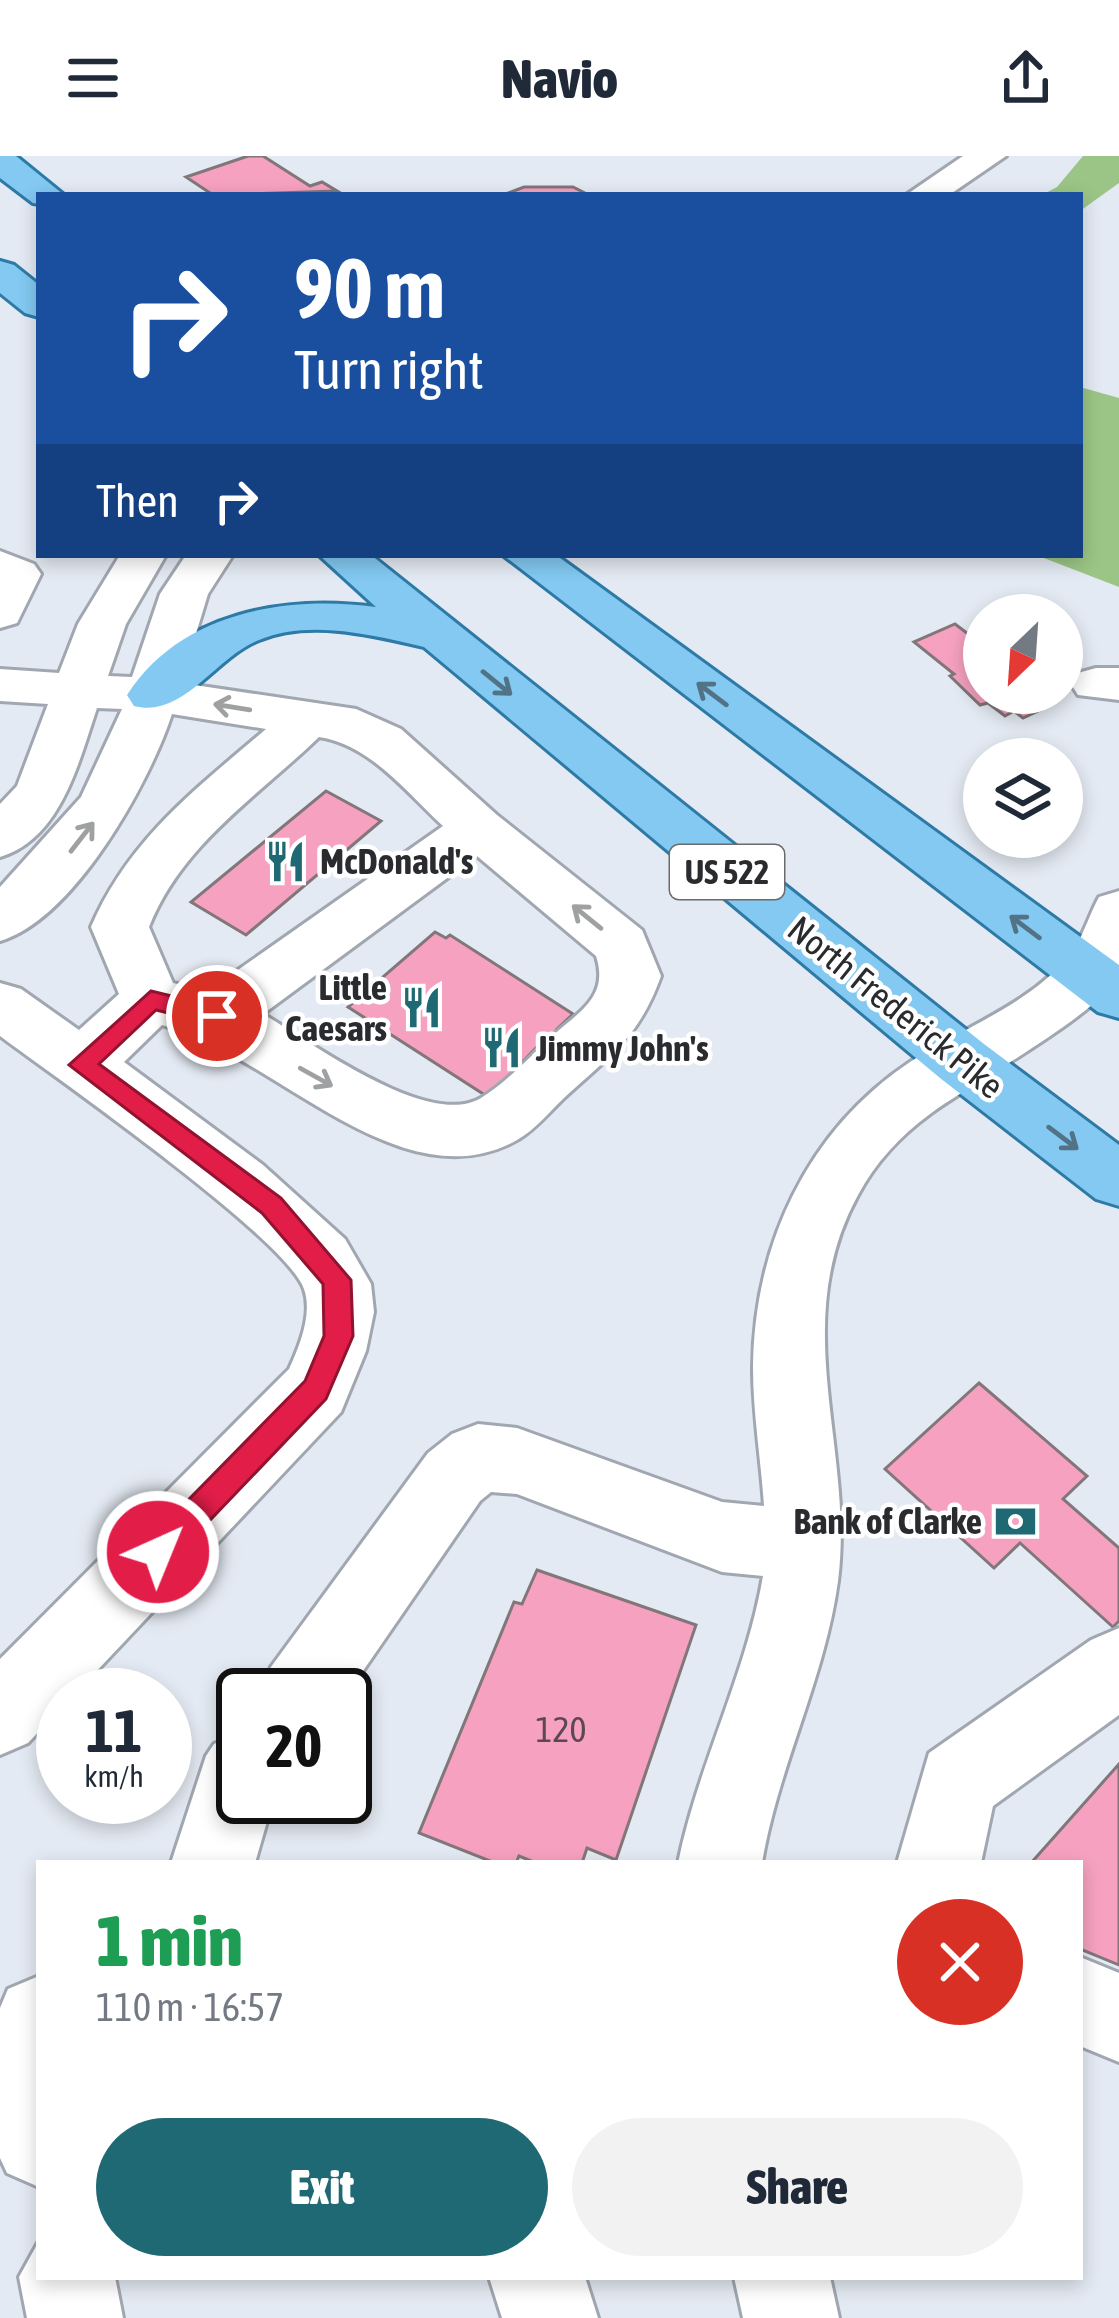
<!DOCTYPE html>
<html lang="en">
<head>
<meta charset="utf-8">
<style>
  body { margin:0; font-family:"Asap Condensed",sans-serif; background:#f2f2f3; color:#1f2937; height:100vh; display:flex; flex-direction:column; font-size:45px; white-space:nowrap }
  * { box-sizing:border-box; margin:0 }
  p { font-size:39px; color:#747a83 }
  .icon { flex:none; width:66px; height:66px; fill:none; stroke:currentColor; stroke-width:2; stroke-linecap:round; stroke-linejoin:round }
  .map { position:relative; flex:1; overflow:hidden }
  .details { position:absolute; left:36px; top:1704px; width:1047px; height:420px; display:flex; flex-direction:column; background:#fff; border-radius:0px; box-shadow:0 6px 18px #0003 }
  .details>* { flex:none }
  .banner { position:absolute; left:36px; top:36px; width:1047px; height:366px; border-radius:0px; box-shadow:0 6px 18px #0003; background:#1a4fa0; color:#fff; overflow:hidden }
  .needle { width:78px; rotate:205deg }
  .fabs { position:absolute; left:963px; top:438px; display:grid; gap:24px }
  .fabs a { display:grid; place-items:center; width:120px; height:120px; border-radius:50%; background:#fff; box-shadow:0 6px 18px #0003; font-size:60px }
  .speed { position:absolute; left:36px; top:1512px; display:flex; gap:24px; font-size:60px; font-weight:700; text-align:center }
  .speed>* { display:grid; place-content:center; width:156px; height:156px; border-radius:50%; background:#fff; box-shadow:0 6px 18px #0003; line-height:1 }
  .speed small { font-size:30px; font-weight:400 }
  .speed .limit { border:6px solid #111; border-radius:18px; background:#fff; color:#111 }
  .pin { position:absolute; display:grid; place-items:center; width:102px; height:102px; color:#fff; margin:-51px; border:6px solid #fff; border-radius:50%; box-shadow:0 3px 12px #0007 }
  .me { position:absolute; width:132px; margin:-66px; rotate:44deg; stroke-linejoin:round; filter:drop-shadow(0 0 9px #0008) }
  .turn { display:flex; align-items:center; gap:42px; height:252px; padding:0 60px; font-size:54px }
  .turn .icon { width:156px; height:156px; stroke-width:2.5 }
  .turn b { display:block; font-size:84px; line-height:102px }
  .then { display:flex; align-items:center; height:114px; padding:0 60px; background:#0003; gap:24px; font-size:45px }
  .round { display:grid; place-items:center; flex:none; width:126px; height:126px; border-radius:63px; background:#f2f2f3 }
  .overview { display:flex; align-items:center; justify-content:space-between; height:204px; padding:0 60px }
  h1 { font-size:72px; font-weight:800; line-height:90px; color:#1e9e55 }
  .cta { display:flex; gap:24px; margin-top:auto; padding:24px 60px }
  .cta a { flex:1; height:138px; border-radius:72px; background:#1f6974; color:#fff; font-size:48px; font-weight:800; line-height:138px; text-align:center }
  .cta a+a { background:#f2f2f3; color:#1f2937 }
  header { display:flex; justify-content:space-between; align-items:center; height:156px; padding:0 60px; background:#fff; font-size:54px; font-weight:800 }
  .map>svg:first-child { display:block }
</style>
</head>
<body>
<header><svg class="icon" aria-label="menu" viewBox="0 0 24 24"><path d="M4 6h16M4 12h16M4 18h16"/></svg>Navio<svg class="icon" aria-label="share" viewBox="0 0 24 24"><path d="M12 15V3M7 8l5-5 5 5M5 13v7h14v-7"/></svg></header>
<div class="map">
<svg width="1119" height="2162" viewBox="0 0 1119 2162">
  <rect width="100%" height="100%" fill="#e4eaf3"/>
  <path fill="#9bc586" d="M1083,0h36v27l-39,28v-16h-38l15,-8z
    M1080,231l39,11v189l-83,-32h44z"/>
  <path fill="#f6a1c0" stroke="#817679" stroke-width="3" d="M248,0h15l47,30 12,-4 15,9 -124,4 -27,-18z
    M524,31h49l16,8h-86z
    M955,468l29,22v47h62l-6,6 9,7 -26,12 -9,-7 -9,5 -17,-13 -8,2 -30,-29 4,-2 -40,-32z
    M326,635l55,30 -135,114 -55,-33z
    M435,776l11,6 4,-3 123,79 -16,15 6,4 -17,16 -7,-4 -51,52 -140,-90z
    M979,1227l108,93 -24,23 56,49v73l-6,6 -93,-84 -26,25 -109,-99z
    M537,1414l159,55 -80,235 -29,-12 -5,15h-46l-17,-7 -3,7h-21l-76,-30 95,-231 8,2z
    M1119,1608v201l-39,-16v-86h-49z"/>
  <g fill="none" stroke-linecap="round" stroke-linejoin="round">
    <defs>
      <path id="minor" d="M963,0h43l-57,39h-43z
        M0,395l34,13 7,10 -24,49 -17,5z
        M120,399h46l-40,69 -18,52 24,1 28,-83 26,-39h47l-25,39 -27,89 175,26 45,20 96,86 145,115 19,46c-22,61 -49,78 -96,121 -14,13 -30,33 -48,43 -117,66 -246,-88 -355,-115l-38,37 139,103 82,74 26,45 3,28 -8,39 -25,61 -267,283h-11v11l-35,37 -28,12v-96l289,-290c10,-22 24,-55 15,-80 -18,-51 -250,-213 -304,-253v-53l21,6 58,41 40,-36 -28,-67c38,-88 105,-138 175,-198l-94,-15c-23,70 -98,205 -172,227v-54l81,-90 41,-88 -25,-1c-18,53 -36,131 -97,149v-53l17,-18 31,-82 -48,-3v-32l59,4 19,-49zM319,581c52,8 87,55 124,89l-235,165 -35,-8 -24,-56c33,-83 108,-130 170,-190zM477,700l119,100c12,37 -11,52 -38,75 -24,21 -49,50 -77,67 -53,32 -171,-57 -218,-84z
        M1096,512h23v32l-41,-5 -7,-11 7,-11z
        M1119,735c0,24 0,58 0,82 -11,37 -153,113 -189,141 -29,21 -55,49 -72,81 -71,129 -3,255 -20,386 -13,97 -60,186 -76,282h-84c20,-98 68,-188 85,-287l-41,-4 -205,-78 -26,-2 -11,9 -135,196 -86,-2 12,-28 157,-214 24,-19 26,-10 39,4 205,74 42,4c-3,-46 -11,-92 -11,-138 1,-123 54,-237 157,-306 50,-33 123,-59 160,-108 13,-16 19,-39 29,-57z
        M1119,1472v87l-126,91 -12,57h-84l32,-110 162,-113z
        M243,1576v65h31l-19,66h-84l35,-107 8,-12z
        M1080,1801l39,16v89l-39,-16z
        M39,1820v211l-32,-14 -7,-15v-150l8,-19z
        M39,2085v36h76l8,41h-96l-8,-41z
        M489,2121h96l13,41h-96z
        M734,2121h96l9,41h-96z"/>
      <path id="major" d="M0,0h16l48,39h-25v9l-6,-1 -33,-25z
        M0,105l14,4 25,20v32l-14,-4 -25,-20z
        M319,399h52l613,489 135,101v61l-23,-7 -156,-121 -516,-431c-51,-12 -115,-28 -165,-7 -44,17 -76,79 -125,66l-7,-11c53,-83 159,-100 249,-88z
        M503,399h53l563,410v53l-21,-6z"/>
    </defs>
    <use href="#minor" stroke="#a1a7b0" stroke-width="6"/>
    <use href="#major" stroke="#2e7aa7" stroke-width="6"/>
    <use href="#minor" fill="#fff" fill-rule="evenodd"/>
    <use href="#major" fill="#83c9f1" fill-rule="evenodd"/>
  </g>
  <defs><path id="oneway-shaft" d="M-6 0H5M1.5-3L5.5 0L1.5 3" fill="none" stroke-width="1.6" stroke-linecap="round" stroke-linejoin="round" transform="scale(3)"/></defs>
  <g stroke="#527286">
    <use href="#oneway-shaft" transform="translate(497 527) rotate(39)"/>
    <use href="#oneway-shaft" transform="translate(712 538) rotate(-143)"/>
    <use href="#oneway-shaft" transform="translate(1025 771) rotate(-143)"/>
    <use href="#oneway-shaft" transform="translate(1063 982) rotate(37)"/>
  </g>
  <g stroke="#9fa0a1">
    <use href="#oneway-shaft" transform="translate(232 551) rotate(-171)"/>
    <use href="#oneway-shaft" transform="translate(82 681) rotate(-52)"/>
    <use href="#oneway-shaft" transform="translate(587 761) rotate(-141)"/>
    <use href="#oneway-shaft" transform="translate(316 921) rotate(29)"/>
  </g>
  <path fill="#e11d48" stroke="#92132f" stroke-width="3" d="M151,835l74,18 4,7 -12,9 -61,-15 -57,54 182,134 70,82 2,56 -27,63 -157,164 -11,4 -11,-4 -5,-11 5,-10 158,-161 19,-45 -1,-52 -61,-71 -193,-148z"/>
  <defs>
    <symbol id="restaurant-bare" viewBox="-9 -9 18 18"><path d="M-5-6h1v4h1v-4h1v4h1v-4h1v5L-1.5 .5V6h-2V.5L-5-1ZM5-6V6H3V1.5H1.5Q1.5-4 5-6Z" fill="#1f6974" stroke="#fff" stroke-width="2.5" paint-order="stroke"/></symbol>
    <symbol id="bank-bare" viewBox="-9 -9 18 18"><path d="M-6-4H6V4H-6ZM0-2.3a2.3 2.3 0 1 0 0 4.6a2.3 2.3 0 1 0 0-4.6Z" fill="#1f6974" stroke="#fff" stroke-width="2.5" paint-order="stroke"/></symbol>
  </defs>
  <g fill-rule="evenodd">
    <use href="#restaurant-bare" x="256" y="676" width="59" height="59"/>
    <use href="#restaurant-bare" x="392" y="822" width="59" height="59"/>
    <use href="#restaurant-bare" x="472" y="862" width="59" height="59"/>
    <use href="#bank-bare" x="986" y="1336" width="59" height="59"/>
  </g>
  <g text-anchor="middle" stroke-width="9" stroke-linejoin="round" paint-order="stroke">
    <rect fill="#fff" stroke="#696b6d" stroke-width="3" x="670" y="689" width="114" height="54" rx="9"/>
    <g font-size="33" font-weight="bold" fill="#292b2f">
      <text x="727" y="728">US 522</text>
    </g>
    <g font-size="36" font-weight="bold" fill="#292b2f" stroke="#fff" text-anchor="start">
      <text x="320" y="718">McDonald's</text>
      <text x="387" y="844" text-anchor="end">Little<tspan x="387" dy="41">Caesars</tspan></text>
      <text x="536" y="905">Jimmy John's</text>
      <text x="982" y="1378" text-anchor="end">Bank of Clarke</text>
    </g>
    <g font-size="36" fill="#292b2f" stroke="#fff">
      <text transform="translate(896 851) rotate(39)" y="13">North Frederick Pike</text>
    </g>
    <g font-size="36" fill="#5c4853">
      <text x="561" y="1586">120</text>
    </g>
  </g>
</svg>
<div class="fabs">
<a><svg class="needle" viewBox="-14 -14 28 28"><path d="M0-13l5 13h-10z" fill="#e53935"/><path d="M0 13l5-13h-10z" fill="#747a83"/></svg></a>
<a><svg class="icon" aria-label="layers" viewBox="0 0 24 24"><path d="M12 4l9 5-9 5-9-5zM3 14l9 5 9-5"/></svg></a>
</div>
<div class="speed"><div>11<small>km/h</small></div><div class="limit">20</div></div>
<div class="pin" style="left:217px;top:860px;background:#d93025"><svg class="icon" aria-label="arrive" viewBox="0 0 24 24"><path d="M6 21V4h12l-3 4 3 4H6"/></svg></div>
<svg class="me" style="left:158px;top:1396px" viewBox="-20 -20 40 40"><circle r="17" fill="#e11d48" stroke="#fff" stroke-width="3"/><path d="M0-11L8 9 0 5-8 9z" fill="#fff"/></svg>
<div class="banner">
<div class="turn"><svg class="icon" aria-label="right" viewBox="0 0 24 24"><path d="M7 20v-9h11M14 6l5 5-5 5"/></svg><div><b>90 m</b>Turn right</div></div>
<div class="then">Then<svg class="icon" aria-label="right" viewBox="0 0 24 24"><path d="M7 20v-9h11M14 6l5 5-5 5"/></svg></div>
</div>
<section class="details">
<div class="overview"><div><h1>1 min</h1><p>110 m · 16:57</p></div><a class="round" style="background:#d93025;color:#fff"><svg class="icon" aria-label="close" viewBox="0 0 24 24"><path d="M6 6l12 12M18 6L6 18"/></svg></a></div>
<div class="cta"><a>Exit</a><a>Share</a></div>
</section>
</div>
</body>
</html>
